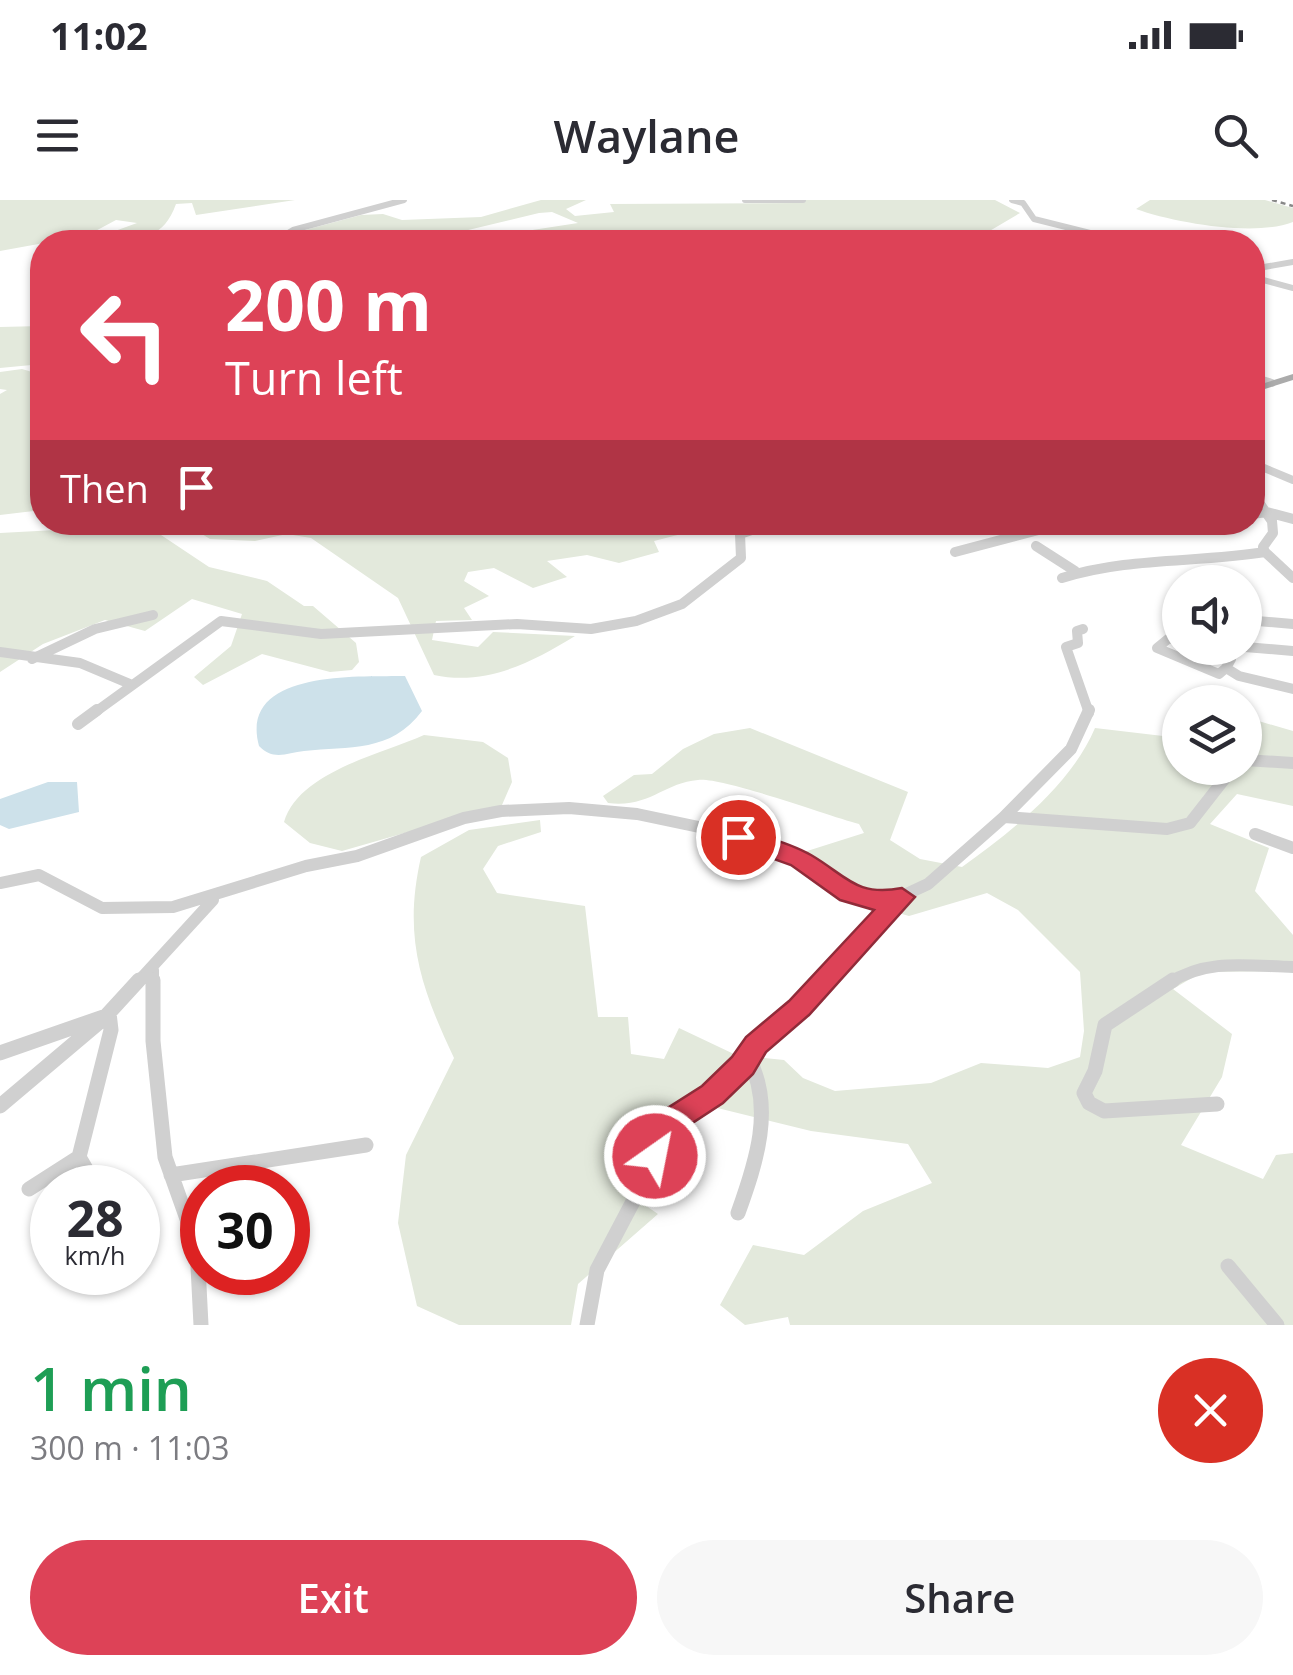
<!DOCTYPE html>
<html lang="en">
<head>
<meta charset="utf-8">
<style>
  body { margin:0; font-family:"Open Sans",sans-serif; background:#f7f7f7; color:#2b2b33; height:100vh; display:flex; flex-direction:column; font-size:38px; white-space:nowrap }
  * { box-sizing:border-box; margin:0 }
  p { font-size:32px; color:#7c7c81 }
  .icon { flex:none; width:55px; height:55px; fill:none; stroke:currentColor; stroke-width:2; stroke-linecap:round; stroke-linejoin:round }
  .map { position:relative; height:1125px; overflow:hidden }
  .details { display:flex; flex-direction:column; background:#fff; flex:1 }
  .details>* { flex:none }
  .top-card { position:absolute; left:30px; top:30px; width:1235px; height:305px; border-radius:40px; box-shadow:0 2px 8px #0004; background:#dd4257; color:#fff; overflow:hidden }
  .fabs { position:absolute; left:1162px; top:365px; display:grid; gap:20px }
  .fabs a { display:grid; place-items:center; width:100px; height:100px; border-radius:50%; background:#fff; box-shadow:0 2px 8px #0004; font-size:50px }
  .speed { position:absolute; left:30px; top:965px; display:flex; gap:20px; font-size:50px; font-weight:700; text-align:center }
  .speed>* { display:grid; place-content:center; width:130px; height:130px; border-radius:50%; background:#fff; box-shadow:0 2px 8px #0004; line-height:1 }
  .speed small { font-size:25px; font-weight:400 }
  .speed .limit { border:15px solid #d22; background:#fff; color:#111 }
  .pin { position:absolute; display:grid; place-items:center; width:85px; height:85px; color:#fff; margin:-42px; border:5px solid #fff; border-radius:50%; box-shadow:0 2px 10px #0007 }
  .me { position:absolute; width:110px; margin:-55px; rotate:33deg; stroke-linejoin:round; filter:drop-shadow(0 0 8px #0008) }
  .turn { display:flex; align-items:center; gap:35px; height:210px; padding:0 30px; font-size:45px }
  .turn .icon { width:130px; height:130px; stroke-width:2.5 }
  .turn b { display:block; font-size:70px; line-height:85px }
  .then { display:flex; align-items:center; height:95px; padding:0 30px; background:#0003; gap:20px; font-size:38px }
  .round { display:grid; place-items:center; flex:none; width:105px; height:105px; border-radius:52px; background:#f7f7f7 }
  .headline { display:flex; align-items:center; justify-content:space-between; height:170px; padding:0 30px }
  h1 { font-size:60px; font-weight:600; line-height:75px; color:#1e9e55 }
  .action { display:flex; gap:20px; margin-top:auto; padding:20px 30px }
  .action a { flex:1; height:115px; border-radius:60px; background:#dd4257; color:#fff; font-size:40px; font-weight:600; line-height:115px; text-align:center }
  .action a+a { background:#f7f7f7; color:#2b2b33 }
  .status { display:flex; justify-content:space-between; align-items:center; height:70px; padding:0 50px; background:#fff; direction:ltr }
  .status svg { height:28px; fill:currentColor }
  header { display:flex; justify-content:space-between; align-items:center; height:130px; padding:0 30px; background:#fff; font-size:45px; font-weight:600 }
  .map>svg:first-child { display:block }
</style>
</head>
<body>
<div class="status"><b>11:02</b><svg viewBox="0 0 49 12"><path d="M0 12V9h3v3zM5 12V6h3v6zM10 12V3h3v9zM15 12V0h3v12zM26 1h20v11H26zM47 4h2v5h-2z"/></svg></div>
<header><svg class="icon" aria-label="menu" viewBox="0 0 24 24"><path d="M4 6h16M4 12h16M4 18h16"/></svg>Waylane<svg class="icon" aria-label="search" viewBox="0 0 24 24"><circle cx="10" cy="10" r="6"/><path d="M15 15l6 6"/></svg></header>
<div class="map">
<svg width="1293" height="1125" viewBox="0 0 1293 1125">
  <rect width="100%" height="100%" fill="#fff"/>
  <path fill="#e3e9dc" d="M0,0h295l-99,15 -4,-12 -16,1c-13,35 -31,33 -68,35l-4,-4 33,-12 -21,-3 -28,15 -88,16z
    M541,0h45l-20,9 9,7 39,-4 -4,-8 187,-1 -4,-3h202l25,13 -44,26 12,3h-499l24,-9 65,-10 -26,-11 -13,1 -121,29h-96l-28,-9 67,-18 22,-1 19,6 79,-3z
    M1150,0h115l28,8v14c-37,15 -118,1 -157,-13z
    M42,126v38l-42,4v-41z
    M22,169l20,6v135l-42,5v-121l7,-4 -7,-1v-17z
    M184,323h572l-22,8 -13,-7 -67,17 5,11 -40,11 -32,-8 -40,6 20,16 -34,11 -39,-20 -26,4 -4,9 25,15 -25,12 8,12 -36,1 -4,19 46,7 15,-15 82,4c-44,27 -89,50 -141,39l-36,-77 -87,-60 -24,-4 -32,7 -45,-2z
    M112,327l49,8 48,32 58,14 37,25h9l43,37 3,19 -7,8 -22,2 -68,-18 -59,31 -9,-8 37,-31 11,-32 -50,-15 -47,32 -40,-11 -62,24 -43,28v-139z
    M1177,511l3,57h65v-51l48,14v75l-56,-12 -27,30 59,24 -14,43 38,44v36l-91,1 -29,17 59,45 -10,43 -41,68 82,34 13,-24 17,-2v172h-503l-2,-8 -43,8 -25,-20 33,-60 51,10 59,-44 69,-28 -24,-39 -97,-13 -122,-30 -34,32 -32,57 35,24 -80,70 -7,41h-112l-42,-19 -19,-83 8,-68 48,-97c-34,-72 -51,-122 -33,-201l48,-27 71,-10 1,12 -43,14 -15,23 14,24 88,13 13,111h30l3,37 33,5 15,-31 57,27 48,5 19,18 32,13 96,-8 50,-20 67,5 32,-11 4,-26 -4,-59 -62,-62 -31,-17 -78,23 -28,-8 -77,-56 60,-19 -5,-9c-31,-8 -136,-47 -161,-44 -35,3 -48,28 -90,23l-5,-7 31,-21 18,-1 31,-25 31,-15 36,-6 158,64 -18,48 30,19 42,8c49,-35 109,-82 133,-139l68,8z
    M424,535l59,7 25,16 4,24 -10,23 -160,46 -32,-8 -26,-21c15,-50 95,-67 140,-87z"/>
  <path fill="#cde1ea" d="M405,476l17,35c-31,42 -73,35 -118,40 -17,2 -31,10 -45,-5 -21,-77 101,-69 146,-70z
    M48,582h29l2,30 -70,17 -9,-4v-26z"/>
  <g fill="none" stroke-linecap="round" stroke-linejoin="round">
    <path stroke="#d0d0d0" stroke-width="6" d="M745,0h58
      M1012,0l11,3 11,16 92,23
      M288,42l-5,-6 10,-6 111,-30
      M1252,69l41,-7
      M1252,77l41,11"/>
    <path stroke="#d0d0d0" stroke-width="8" d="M1252,177l20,6
      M1252,263l41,17
      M1252,293l5,7"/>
    <path stroke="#d0d0d0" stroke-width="10" d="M1255,297l17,24 1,12 -10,14 2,5 28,26
      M1252,314l15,-2 26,7
      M1036,346l39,25
      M955,352l114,-30
      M1062,378c66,-21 135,-15 203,-26
      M1245,420l48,4
      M1083,429l-6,2 1,12 -12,4 23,66
      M1180,438l-12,1 -11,9 62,26 7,-6
      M1245,447l48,4
      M1227,448l4,11 -5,9 13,8 54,13
      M0,452l80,11 50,21
      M32,459l63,-30 58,-14
      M94,513l127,-92 100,13 196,-10 74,5 45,-8 46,-17 59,-46 -1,-24 35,-12"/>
    <path stroke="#d0d0d0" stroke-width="12" d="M78,524l19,-14
      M1245,560l48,3
      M1004,617l67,-68 18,-39
      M1255,634l38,14
      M0,683l39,-8 63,33 71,-1 133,-41 51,-10 107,-38 37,-7 68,-3 68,6 100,21 49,17 61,39 33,9 18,-2 30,-14 76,-67 163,12 23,-6 43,-55
      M153,770v13
      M137,783l76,-83
      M822,783l80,-86
      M1169,783c38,-25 80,-17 124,-16"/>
    <path stroke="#d0d0d0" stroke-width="15" d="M153,780v61l12,116 32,90 4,78
      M1173,780l-68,45 -10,46 -11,22 5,10 15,8 113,-7
      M0,853l106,-37 33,-36
      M0,906l103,-87
      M171,975l195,-30
      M97,988l-18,-31 32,-127 -2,-17
      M29,989l50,-32
      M738,1013c18,-50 37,-106 10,-156
      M138,1018l11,2
      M1228,1066l49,59
      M587,1125l10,-55 80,-152 66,-52 13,-22 69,-64"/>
    <path fill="#ababab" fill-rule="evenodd" d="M1293,174v6l-41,13v-6z"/>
    <path stroke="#888" stroke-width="2.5" stroke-dasharray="5 4" stroke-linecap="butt" d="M1272,0l21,6"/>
  </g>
  <path fill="#dd4257" stroke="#902b39" stroke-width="2.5" d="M738,629c23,6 52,14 73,26 36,21 45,42 91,33l13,9 -106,118 -43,37 -13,22 -30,29 -35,23 -22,39 -11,3 -11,-3 -5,-9 27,-47 36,-23 30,-29 14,-20 43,-36 85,-91 -34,-10 -49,-35 -62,-22 -4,-6 4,-6z"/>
</svg>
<div class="fabs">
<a><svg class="icon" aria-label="sound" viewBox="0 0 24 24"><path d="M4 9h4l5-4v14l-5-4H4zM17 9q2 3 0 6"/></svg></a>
<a><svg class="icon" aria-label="layers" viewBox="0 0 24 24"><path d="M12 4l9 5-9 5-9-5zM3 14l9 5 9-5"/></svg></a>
</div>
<div class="speed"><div>28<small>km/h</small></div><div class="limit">30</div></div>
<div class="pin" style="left:738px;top:637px;background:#d93025"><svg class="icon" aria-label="arrive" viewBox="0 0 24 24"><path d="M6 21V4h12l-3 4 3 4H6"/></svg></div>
<svg class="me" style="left:655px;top:956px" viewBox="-20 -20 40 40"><circle r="17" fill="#dd4257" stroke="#fff" stroke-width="3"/><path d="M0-11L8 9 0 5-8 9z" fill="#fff"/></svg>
<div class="top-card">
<div class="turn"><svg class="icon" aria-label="left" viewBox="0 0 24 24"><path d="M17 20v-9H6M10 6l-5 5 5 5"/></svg><div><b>200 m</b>Turn left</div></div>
<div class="then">Then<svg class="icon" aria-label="arrive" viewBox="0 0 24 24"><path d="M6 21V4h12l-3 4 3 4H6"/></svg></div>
</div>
</div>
<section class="details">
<div class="headline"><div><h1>1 min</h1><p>300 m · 11:03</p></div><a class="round" style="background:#d93025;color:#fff"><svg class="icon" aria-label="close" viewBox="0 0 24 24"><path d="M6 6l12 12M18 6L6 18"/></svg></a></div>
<div class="action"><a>Exit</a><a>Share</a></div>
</section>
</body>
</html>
